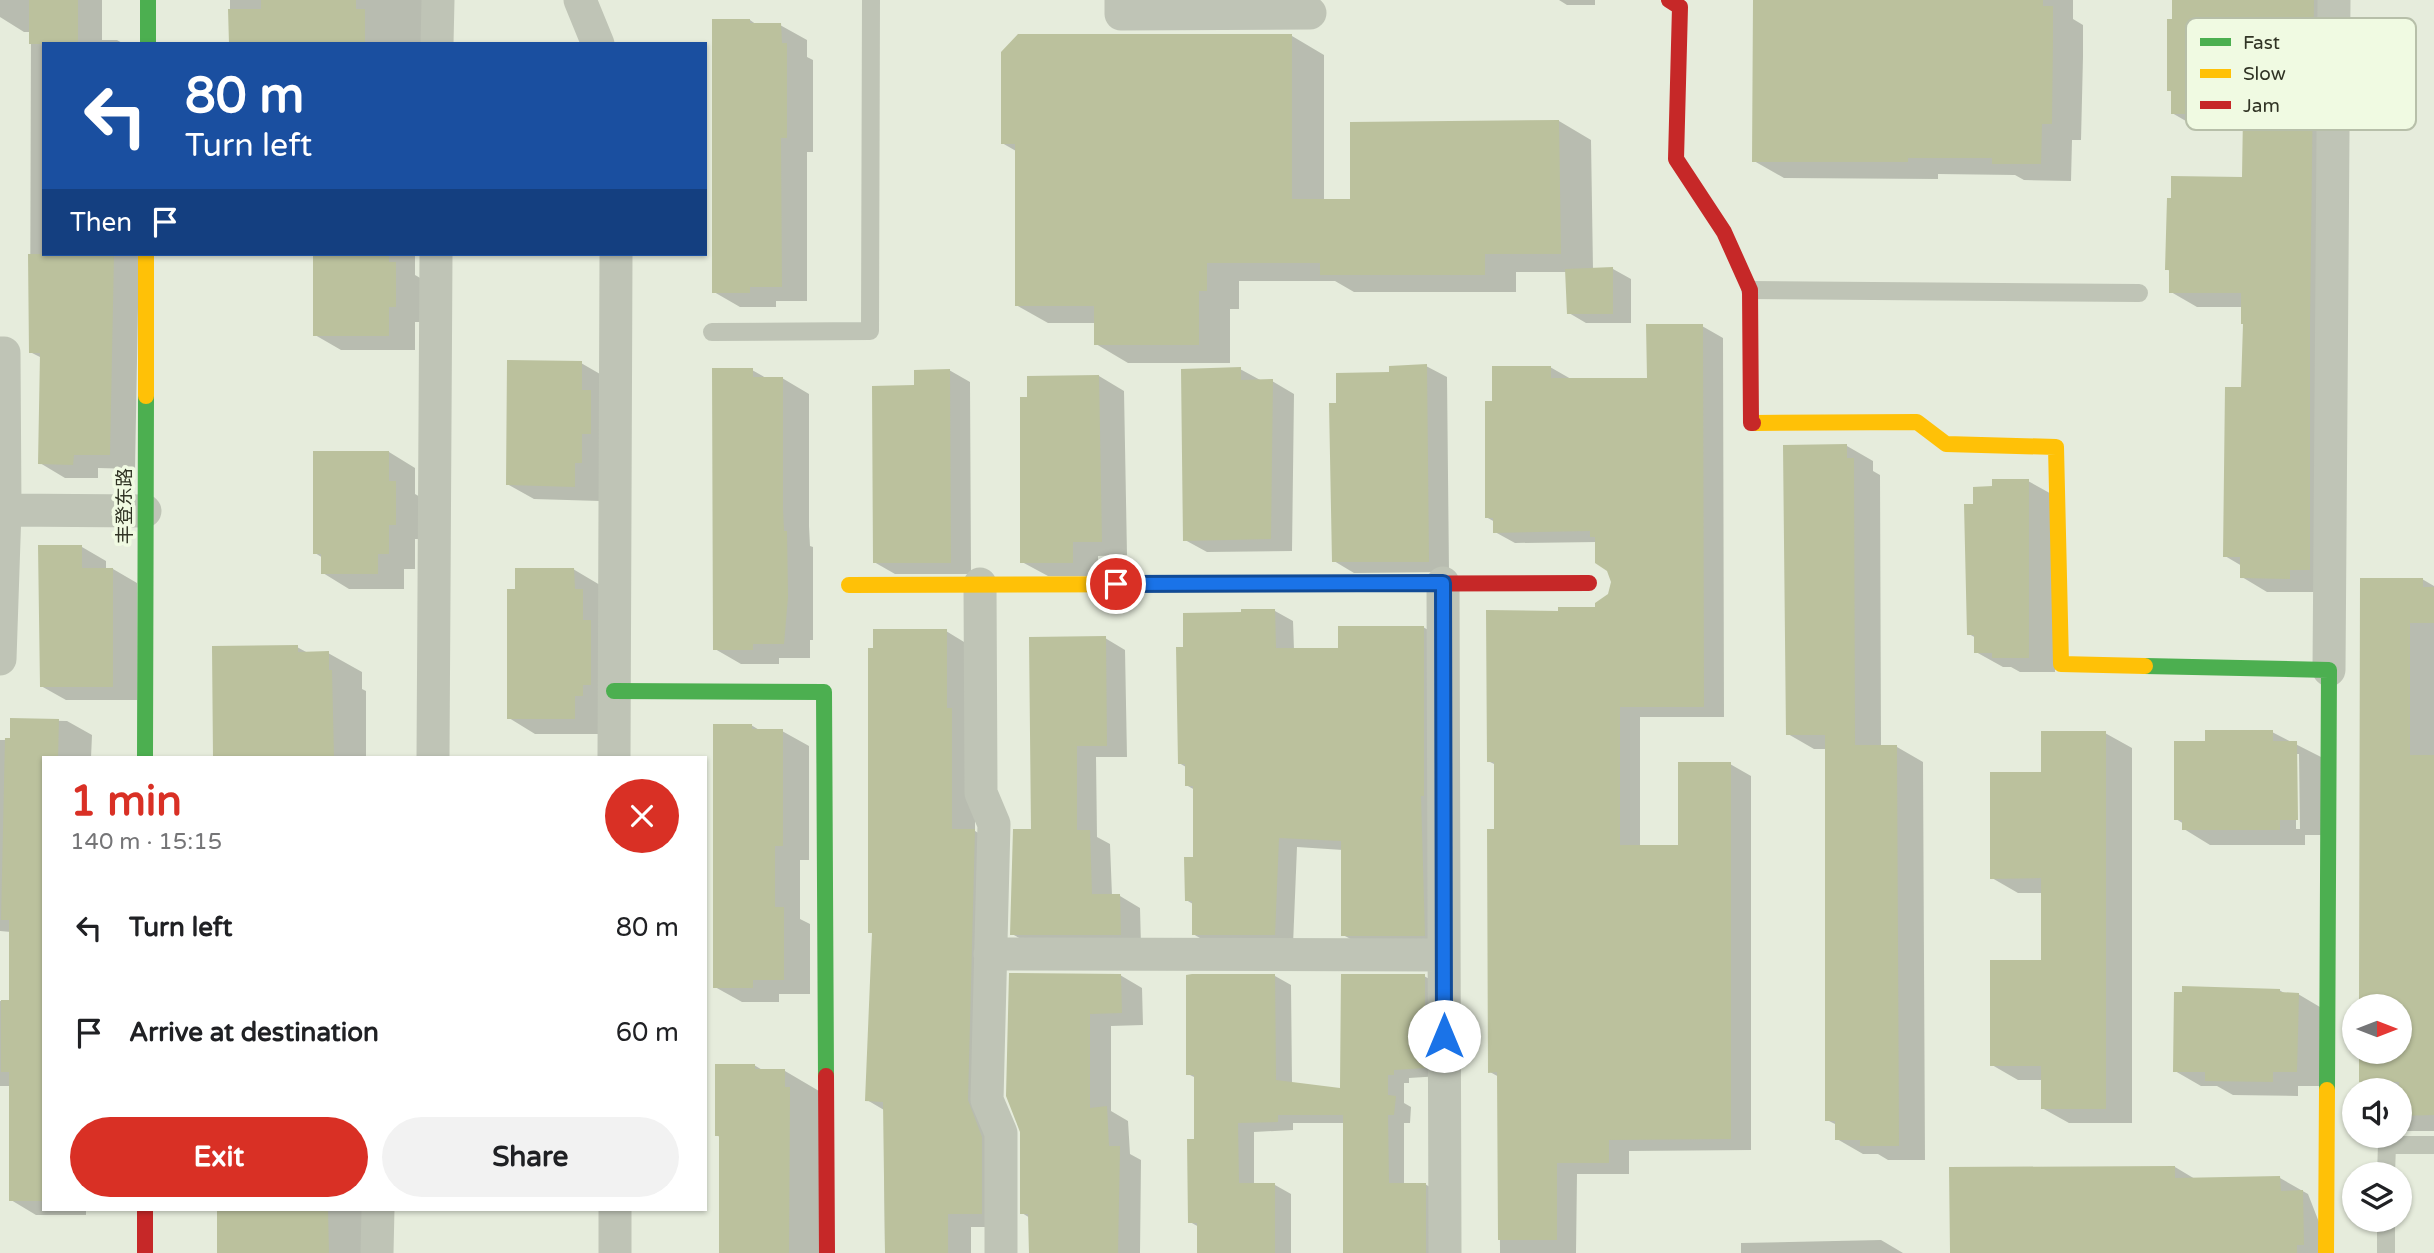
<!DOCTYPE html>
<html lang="en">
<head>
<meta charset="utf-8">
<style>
  body { margin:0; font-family:"Varela Round","Noto Sans SC",sans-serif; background:#f2f2f2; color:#202124; height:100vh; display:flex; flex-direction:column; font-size:26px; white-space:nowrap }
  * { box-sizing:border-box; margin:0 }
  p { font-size:23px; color:#757577 }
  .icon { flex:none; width:38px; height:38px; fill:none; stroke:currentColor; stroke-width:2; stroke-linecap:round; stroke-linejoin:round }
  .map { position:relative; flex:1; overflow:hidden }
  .panel { position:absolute; left:42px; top:756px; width:665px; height:455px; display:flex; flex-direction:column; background:#fff; border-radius:0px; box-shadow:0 2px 5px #0004 }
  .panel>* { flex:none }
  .banner { position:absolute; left:42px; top:42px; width:665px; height:214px; border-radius:0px; box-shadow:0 2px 5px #0004; background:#1a4fa0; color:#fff; overflow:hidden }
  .needle { width:46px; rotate:90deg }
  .fabs { position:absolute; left:2342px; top:994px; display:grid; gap:14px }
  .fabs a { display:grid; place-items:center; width:70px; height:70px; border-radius:50%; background:#fff; box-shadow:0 2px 5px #0004; font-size:35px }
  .pin { position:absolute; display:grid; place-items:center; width:60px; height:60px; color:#fff; margin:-30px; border:4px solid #fff; border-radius:50%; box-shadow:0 2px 7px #0007 }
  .me { position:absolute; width:77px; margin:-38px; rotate:0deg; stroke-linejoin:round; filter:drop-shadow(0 0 5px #0008) }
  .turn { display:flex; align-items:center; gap:24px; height:147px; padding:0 28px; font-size:32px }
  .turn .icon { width:91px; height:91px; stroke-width:2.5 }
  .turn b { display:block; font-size:49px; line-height:60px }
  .then { display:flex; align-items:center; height:66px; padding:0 28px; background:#0003; gap:14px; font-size:26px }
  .round { display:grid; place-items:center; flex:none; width:74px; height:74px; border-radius:37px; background:#f2f2f2 }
  .headline { display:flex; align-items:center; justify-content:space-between; height:119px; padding:0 28px }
  h1 { font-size:42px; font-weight:800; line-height:52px; color:#d93025 }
  .cta { display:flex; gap:14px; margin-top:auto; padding:14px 28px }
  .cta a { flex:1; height:80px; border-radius:42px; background:#d93025; color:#fff; font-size:28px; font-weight:800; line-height:80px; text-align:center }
  .cta a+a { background:#f2f2f2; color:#202124 }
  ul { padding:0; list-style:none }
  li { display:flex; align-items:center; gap:21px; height:105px; padding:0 28px }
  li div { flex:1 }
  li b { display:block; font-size:26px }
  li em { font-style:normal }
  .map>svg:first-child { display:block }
</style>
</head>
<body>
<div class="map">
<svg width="2434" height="1253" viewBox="0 0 2434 1253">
  <rect width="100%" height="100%" fill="#e6ecdc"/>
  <path fill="#0003" fill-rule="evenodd" d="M0,0h102v40h15l7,4h-80v210h95l-4,215 -37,-1v10h-33l-25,-15 2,-105 -12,-6 1,-320h-7l-24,-15z
    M230,0h216v44h-216z
    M1559,0h36v5h-28z
    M1754,0h319v19l10,6v32l-2,83h-9l-1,41 -47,-1 -9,-5 -77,-1v5l-154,-1 -30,-17z
    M2174,0h165l-24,592h-48l-25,-15v-11l-17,-10 18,-167v-82h-46l-26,-15v-20l-4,-3 76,-90 2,-51h-47l-26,-15v-21l-3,-2z
    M750,20l7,5h23l27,15v17l6,3v92h-6v149h-31v6h-36l-26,-15z
    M1292,36l32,19v146h28l207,-80 32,19 2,130 20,-1 18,10v44h-45l-17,-10 -2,-41h-51v20h-162l-19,-11h-96v28h-9v54h-102l-32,-19v-21h-48l-32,-18v-154l-14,-8z
    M315,254h100v21l7,4v43h-7v28h-74l-26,-15z
    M1702,326l21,12 1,379h-84v129h40l50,-82 21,12v374l-122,1v23h-52l-1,79h-76l-1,-176 -9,-5 6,-307 -8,-4 72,-148 37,-4 12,-13 4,-12 -16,-42 -82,1 -20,-11v-10l-9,-5 7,-114 57,-36 21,12 78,1z
    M581,363l26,15 -7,123 -66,-2 -27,-15z
    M1426,366l21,11 2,195 -95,1 -20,-12 4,-157 52,-30z
    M1240,369l22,12h10l22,13 -2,157 -85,1 -22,-12z
    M752,370l16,9 14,-1 27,16v132l1,20 3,1v93h-3v18h-31v6h-38l-26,-15z
    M949,370l21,12 1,192h-76l-21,-12 42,-175z
    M1099,376l25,15 3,164 -29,1v20h-50l-26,-14z
    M1847,446l26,15v10l7,4 1,272h16l26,15 2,398h-37l-10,-6h-15l-26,-15v-14l-10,-5v-371h-13l-26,-15z
    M389,452l26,16v26l7,4v41h-7v30h-11v20h-55l-26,-16v-15l-8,-5z
    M2028,481l27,15v176h-35l-9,-5h-8l-27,-15v-14l-7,-4 25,-146z
    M82,547l24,14v8h7l24,14v117h-71l-25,-14z
    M573,569l27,16v149h-65l-26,-16 8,-128z
    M2362,579h60l12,7v545h-35v-41h-38v-38h38v-46h-38z
    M1275,611l18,10 1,29h45l84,-23 19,11 1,307h-81l-19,-10v-85l-46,-3 -4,98h-81l-19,-11v-30l-7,-4 9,-41v-69l-9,-5v-18l-7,-4 6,-114z
    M946,631l23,14 6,78v108l22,13 7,383h-33v26h-86l-1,-143 -17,-10 7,-166 -5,-2z
    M1105,638l20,12 2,107h-31l1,80 13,7 2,52h8l20,12 1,38 -109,-1 -20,-11 21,-103z
    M297,647l11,6h20l34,19v17l4,2v67h-152z
    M12,720l55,1 25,14 -1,23h-47v451h42v6h-50l-25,-15v-114h-11v-85h11v-69l-11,-1v-191h11z
    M751,725l10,6h21l27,15v114h-9v59l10,5v70h-31v8h-37l-27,-15z
    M2272,732l51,26 1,77h-19v10h-95l-26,-16v-5l-8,-5 31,-76zM2296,754h3l1,75h-4z
    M2105,733l27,15v375h-63l-27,-15v-28h-24l-26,-15 50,-103v-69h-24l-26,-15 50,-104z
    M1120,975l22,13 1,37 -32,1v85l17,10 2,33 11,6 -1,93h-109l-1,-35 -8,-5v-81l-14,-36z
    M1275,976l16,9 1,98 50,7 82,-114 16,9 1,91 -32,2v5h-5v20l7,4 -1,16h-6v62l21,-1 16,10v59h-96l-1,-130h-51v7l-39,2v53h21l16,9v59h-92v-26l-9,-5 6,-82v-62l-8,-4z
    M2279,990l7,4h12l27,16 -2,76h-25v10l-65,-1 -16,-9h-16l-26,-15z
    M754,1065l10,6h21l34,20 4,162h-102l-1,-116 -4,-2z
    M2175,1167l20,12 85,-1 28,16 23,59h-379z
    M218,1209h149v44h-149z
    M1881,1240l22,13h-162v-10z"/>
  <path fill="#bbc19d" d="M29,0h49v44h-49z
    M261,0h95v9h9v35h-136l-1,-35h33z
    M1753,0h290v6h10v33l-1,85h-10l-1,40h-49v-6h-84v4h-156z
    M2172,0h142l-4,324v246h-20v9l-50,-1v-21h-17l2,-170h16l2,-63h-2v-31h-72v-23h-4l2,-72h4v-22l71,1 1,-63h-72v-23h-4v-72h5z
    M712,19h38v4h31l1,20h5v95h-6l1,149h-32v6h-38z
    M1018,34h274v165h58v-77l209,-2 2,134h-76v21h-165v-12h-113v28h-8v54h-105v-39h-79v-162h-14v-92z
    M28,254h86l-4,201h-36l-1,10 -35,-1 2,-111h-11z
    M313,254h76v8h7v45h-7v29h-76z
    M1613,267v47h-46l-2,-45z
    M1646,324h57l1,383h-84v138h58v-83h53v377l-122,1v23h-52v77h-59l-1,-168 -9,1 -1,-244h7v-67h-7l-1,-152 72,1v-4h37v-4l13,-9 3,-12 -4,-11 -12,-8v-26h-5v-6l-97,2v-15h-8v-117h7v-35h59v12h96z
    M507,360l75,1v29h9v44h-9v29h-7v24l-69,-2z
    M1427,364l2,198h-97l-3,-159h7v-30l53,-1v-6z
    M1241,367v13l32,-1 -2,160 -88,2 -2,-172z
    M712,368h41v9h30v133l1,21h3l1,66 -4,47h-31v6h-40z
    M950,369l1,194h-78l-1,-177 42,-1v-15z
    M1099,375l3,167h-29v21h-53v-166h7v-21z
    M1847,444v14h7l1,287h42l2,401h-39v-6h-25v-19h-10v-386h-39l-3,-290z
    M313,451h76v30h7v44h-7v29h-11v20h-57v-20h-8z
    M1992,479h37v179h-37v-5h-18v-18h-7l-3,-131h9v-17l19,-1z
    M38,545h44v23h31v119h-73z
    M515,568h59l1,21h8v31h8v65h-8v11h-8v23h-68v-130h8z
    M2360,578h63v9h11v36h-24v132h24v360l-35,1v-34h-40v-30h40v-46h-40z
    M1241,609h34l1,39h62v-22h86v170h-3l4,140h-84v-95l-62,-3 -4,97h-83v-34h-7l-1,-44h9v-71h-8v-22h-7l-2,-117h7v-34l58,-1z
    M873,629h74v79h5v121h23l-7,271 14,37v77h-34v39h-63l-2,-151 -18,-1 7,-168h-4v-285h5z
    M1106,636l1,110h-30v84h13l2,64h28l1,41h-111l3,-106h18l-2,-192z
    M298,645v7l31,-1v19h3l2,88h-121l-1,-112z
    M10,718l49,1 -1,39h-14v443h-35v-129h-8v-72h8v-80h-8l4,-182h5z
    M713,724h39v5h31v117h-8v61h9v73h-31v8h-40z
    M2205,730h68v11h24l1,79h-18v10h-98v-10h-8v-79h31z
    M2041,731h65v378h-65v-43h-51v-106h51v-82l-51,1v-107h51z
    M1009,973l112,1 1,39 -32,1v94l17,-2 2,40h11l-2,107h-89l-1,-39h-8v-82l-14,-36z
    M1192,974h83l1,106 64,8 1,-114h84v94l-31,2v5h-6v20l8,1 -2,19h-6l1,68h37v70h-83v-138h-65v7l-40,1 1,60h36v70h-78v-30h-9l-1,-84h7v-64h-8v-100z
    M2182,986l98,3v3l19,1 -2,79h-24v10l-68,-1v-9h-32l1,-80h8z
    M715,1064h40v5h30v18h5l-1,166h-70v-117h-4z
    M2175,1166v12l105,-2 1,15 22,-1 1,55h-7v8h-347l-1,-86z
    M217,1209h111l1,44h-112z"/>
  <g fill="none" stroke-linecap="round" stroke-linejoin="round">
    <path stroke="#bfc4b6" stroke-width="18" d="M1750,290l389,3
      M712,332l158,-1 1,-331
      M2386,1174l1,-29h47
      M2386,1253v-33"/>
    <path stroke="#bfc4b6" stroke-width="33" d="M580,0l18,44
      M1121,0v14l189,-1
      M437,44l1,-44
      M0,353h4l1,157 -5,149
      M5,510l140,1
      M1443,583l2,670
      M980,584l1,209 13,31 -7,276 14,33v120
      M2329,670l5,-670
      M433,758l3,-504
      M614,758l2,-504
      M990,954l454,1
      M615,1209v44
      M377,1253l1,-44"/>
    <path stroke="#4caf50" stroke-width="16" d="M148,0v44
      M2145,666l184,4 -2,420
      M614,691l210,1 2,384
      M145,758l1,-362"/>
    <path stroke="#ffc107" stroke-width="16" d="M146,396v-142
      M1753,423l164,-1 29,22 110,3 5,217 84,2
      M849,585l419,-1
      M2326,1253l1,-163"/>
    <path stroke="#c62828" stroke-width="16" d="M1669,0l11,7 -4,152 48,73 26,58 1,133h2
      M1268,584l321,-1
      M826,1076l1,177
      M145,1209v44"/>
  </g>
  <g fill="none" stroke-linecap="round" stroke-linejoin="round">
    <defs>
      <path id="route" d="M1116,584l327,-1 1,453"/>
    </defs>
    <use href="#route" stroke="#114b97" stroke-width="18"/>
    <use href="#route" stroke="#1a73e8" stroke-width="12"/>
  </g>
  <g text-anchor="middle" stroke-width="7" stroke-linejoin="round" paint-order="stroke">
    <g font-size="19" fill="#313425" stroke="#f0fae2">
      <text transform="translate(124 506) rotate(-90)" y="7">丰登东路</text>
    </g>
  </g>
  <rect x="2186" y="18" width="230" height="112" rx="10" fill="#f0fae2" stroke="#b7bfa9" stroke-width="2"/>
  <rect x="2200" y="38" width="31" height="8" fill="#4caf50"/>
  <rect x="2200" y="69" width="31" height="9" fill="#ffc107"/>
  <rect x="2200" y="101" width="31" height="8" fill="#c62828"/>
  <g font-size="19" fill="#313425">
    <text x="2243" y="49">Fast</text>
    <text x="2243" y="80">Slow</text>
    <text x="2243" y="112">Jam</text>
  </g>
</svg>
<div class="fabs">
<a><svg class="needle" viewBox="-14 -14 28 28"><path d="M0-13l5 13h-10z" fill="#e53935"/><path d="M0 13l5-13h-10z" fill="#757577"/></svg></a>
<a><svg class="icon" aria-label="sound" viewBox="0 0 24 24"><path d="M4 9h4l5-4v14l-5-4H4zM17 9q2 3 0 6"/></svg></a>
<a><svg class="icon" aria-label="layers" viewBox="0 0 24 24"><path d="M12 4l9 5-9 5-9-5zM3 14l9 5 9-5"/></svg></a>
</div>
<div class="pin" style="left:1116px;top:584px;background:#d93025"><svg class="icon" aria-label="arrive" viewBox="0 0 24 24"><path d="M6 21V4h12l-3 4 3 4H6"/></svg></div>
<svg class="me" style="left:1444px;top:1036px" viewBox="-20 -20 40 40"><circle r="19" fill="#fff"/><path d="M0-13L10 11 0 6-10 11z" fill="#1a73e8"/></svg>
<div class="banner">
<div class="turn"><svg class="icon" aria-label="left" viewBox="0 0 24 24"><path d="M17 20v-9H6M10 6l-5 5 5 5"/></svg><div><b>80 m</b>Turn left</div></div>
<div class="then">Then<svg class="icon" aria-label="arrive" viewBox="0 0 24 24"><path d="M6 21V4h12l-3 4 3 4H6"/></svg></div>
</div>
<section class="panel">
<div class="headline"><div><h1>1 min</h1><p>140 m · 15:15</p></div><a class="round" style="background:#d93025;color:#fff"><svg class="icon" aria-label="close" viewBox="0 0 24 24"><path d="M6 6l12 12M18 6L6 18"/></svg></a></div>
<ul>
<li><svg class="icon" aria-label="left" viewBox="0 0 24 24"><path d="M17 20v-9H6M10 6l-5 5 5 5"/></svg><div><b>Turn left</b></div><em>80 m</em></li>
<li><svg class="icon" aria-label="arrive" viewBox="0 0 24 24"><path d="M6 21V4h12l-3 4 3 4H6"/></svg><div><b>Arrive at destination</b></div><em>60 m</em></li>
</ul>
<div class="cta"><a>Exit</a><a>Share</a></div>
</section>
</div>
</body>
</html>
